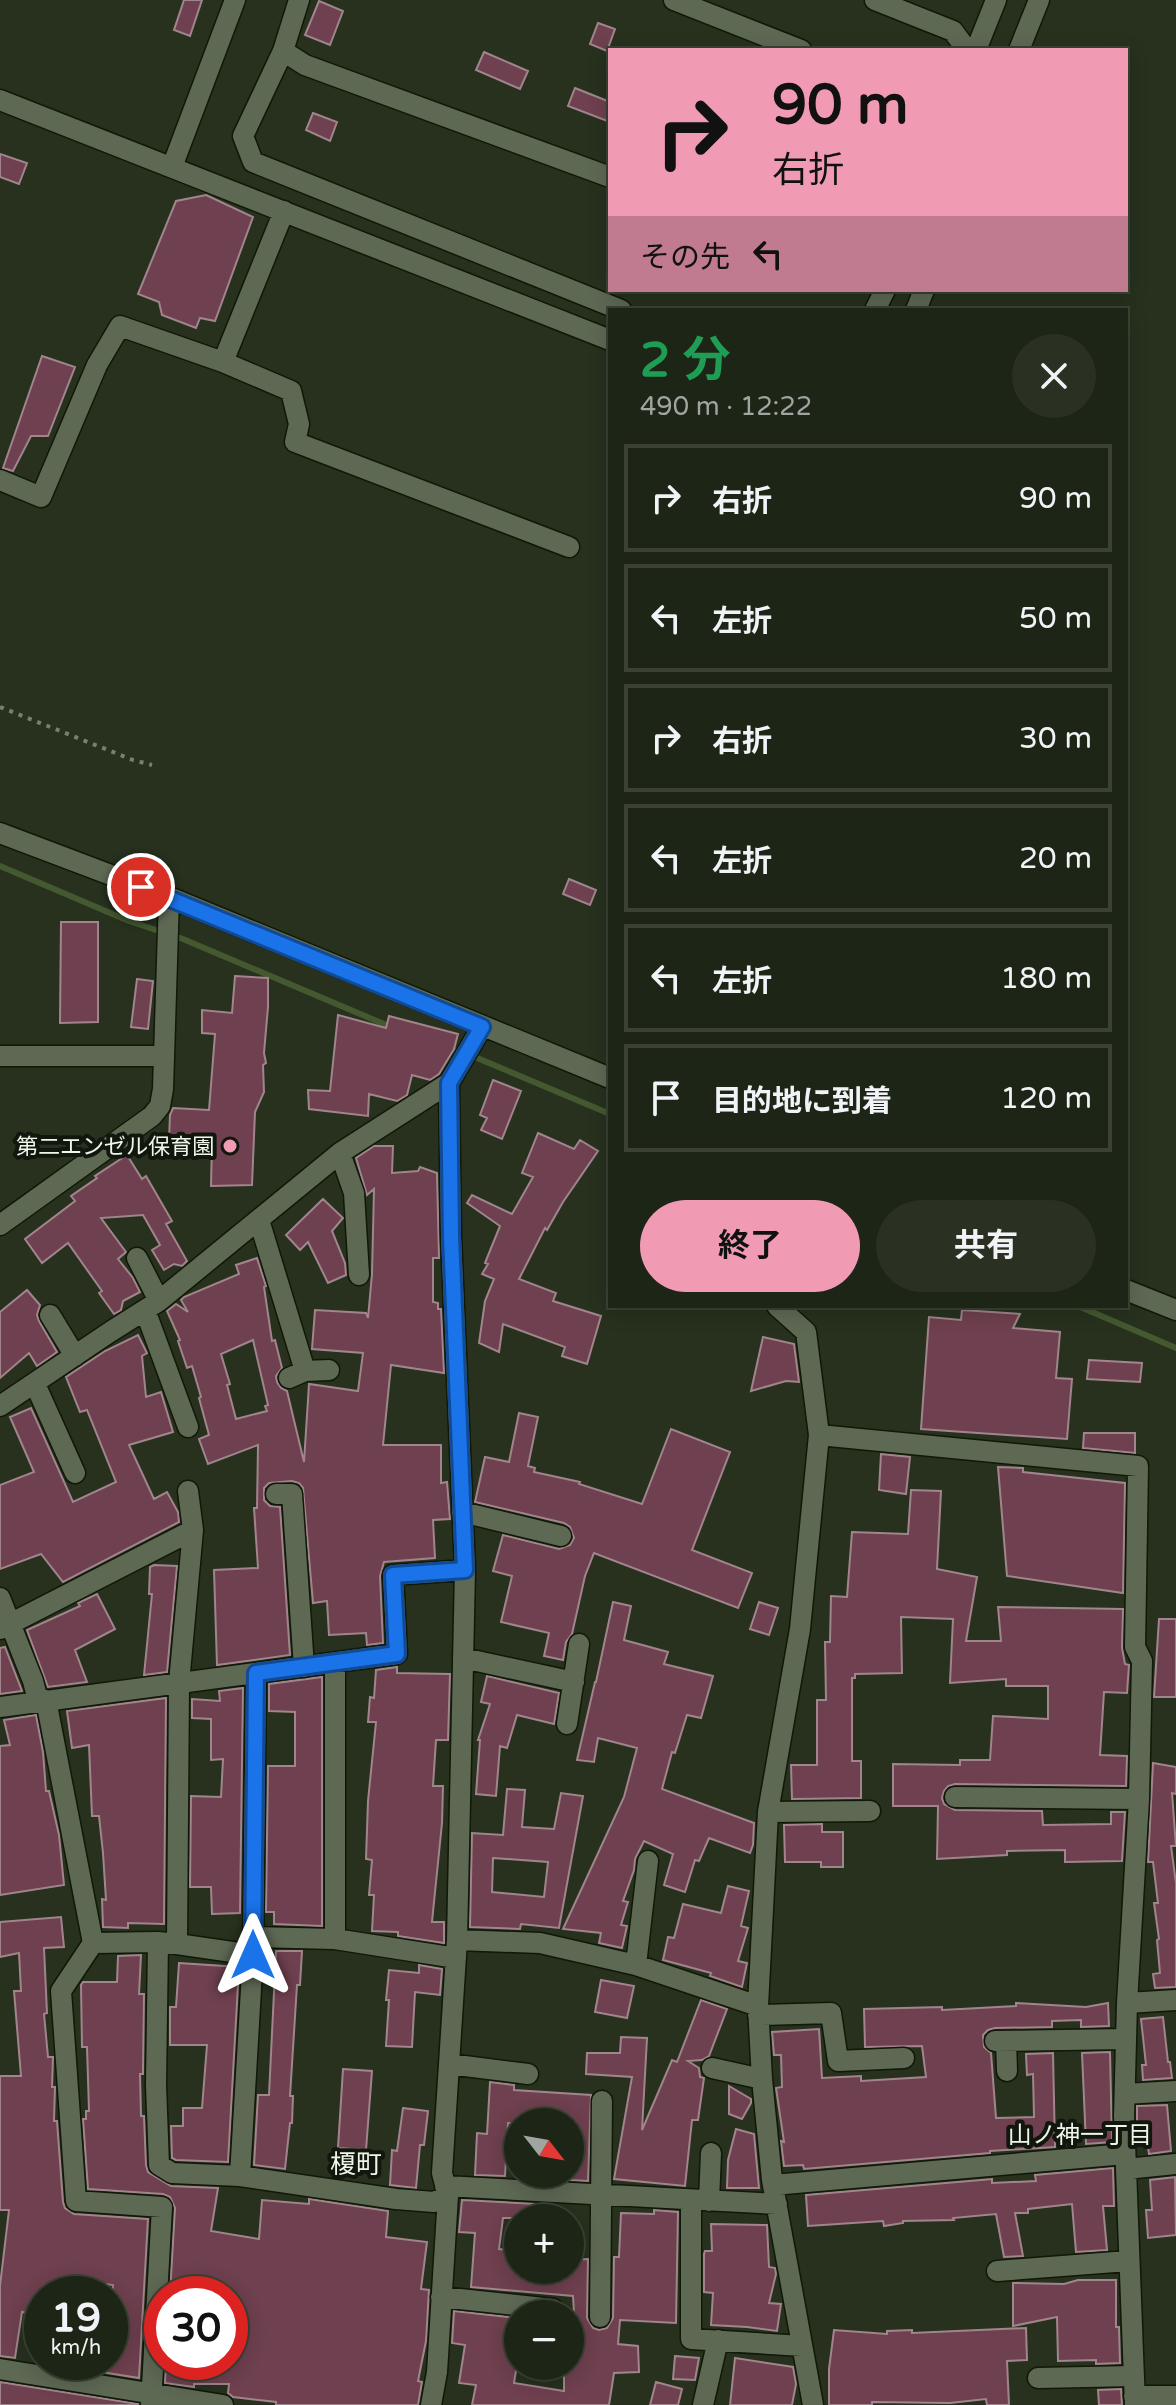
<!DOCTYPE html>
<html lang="ja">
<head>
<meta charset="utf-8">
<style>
  body { margin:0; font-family:"Varela Round","Noto Sans JP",sans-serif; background:#2a3123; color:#f1f3f6; height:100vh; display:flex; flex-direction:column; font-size:30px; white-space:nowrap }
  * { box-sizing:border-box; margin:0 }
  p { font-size:26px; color:#a0a5a1 }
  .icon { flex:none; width:44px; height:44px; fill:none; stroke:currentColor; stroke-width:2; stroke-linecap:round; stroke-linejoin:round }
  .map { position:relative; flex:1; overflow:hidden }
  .side { position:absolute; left:608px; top:308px; width:520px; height:1000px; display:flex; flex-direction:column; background:#1d2516; border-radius:0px; box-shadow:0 4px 20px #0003,0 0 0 2px #3b4235 }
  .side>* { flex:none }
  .banner { position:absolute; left:608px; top:48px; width:520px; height:244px; border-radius:0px; box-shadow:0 4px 20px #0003,0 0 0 2px #3b4235; background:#f09ab4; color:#111; overflow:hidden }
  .needle { width:52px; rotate:121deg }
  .buttons { position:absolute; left:504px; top:2108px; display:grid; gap:16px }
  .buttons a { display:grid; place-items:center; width:80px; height:80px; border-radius:50%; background:#1d2516; box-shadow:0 4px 20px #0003,0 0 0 2px #3b4235; font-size:40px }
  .speed { position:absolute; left:24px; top:2276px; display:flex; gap:16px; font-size:40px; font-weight:700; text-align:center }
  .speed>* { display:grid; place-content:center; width:104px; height:104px; border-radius:50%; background:#1d2516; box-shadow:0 4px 20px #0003,0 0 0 2px #3b4235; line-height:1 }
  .speed small { font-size:20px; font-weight:400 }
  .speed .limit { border:12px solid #d22; background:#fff; color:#111 }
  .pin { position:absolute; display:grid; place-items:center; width:68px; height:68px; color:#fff; margin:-34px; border:4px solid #fff; border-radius:50%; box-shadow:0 2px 8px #0007 }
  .me { position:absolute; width:88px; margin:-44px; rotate:0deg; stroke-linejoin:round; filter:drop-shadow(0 0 6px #0008) }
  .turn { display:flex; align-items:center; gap:28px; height:168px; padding:0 32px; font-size:36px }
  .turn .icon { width:104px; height:104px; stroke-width:2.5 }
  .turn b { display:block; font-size:56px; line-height:68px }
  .then { display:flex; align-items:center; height:76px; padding:0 32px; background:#0003; gap:16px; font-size:30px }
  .round { display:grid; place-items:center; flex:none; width:84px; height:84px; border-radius:42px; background:#2a3123 }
  .head { display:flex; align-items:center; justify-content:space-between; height:136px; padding:0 32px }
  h1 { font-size:48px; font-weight:700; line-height:60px; color:#1e9e55 }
  .cta { display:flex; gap:16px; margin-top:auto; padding:16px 32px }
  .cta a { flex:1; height:92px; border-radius:48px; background:#f09ab4; color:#111; font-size:32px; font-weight:700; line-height:92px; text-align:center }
  .cta a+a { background:#2a3123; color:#f1f3f6 }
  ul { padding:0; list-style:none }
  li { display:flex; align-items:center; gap:24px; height:108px; margin:0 16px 12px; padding:0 16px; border:4px solid #3b4235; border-radius:0px }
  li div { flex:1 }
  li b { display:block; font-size:30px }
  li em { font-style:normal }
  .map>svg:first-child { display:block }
</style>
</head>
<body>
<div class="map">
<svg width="1176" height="2405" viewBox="0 0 1176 2405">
  <rect width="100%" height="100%" fill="#27311e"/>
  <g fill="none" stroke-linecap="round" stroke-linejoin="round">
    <path stroke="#445930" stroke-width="6" d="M0,866l129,55 54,18 208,88
      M446,1048l24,7 140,59
      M1078,1306l98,42"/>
  </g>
  <path fill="#6f404f" stroke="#a0858c" stroke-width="2" fill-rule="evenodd" d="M184,0h18l-12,36 -16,-6z
    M319,1l24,10 -13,34 -25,-10z
    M598,23l17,6 -8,22 -17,-7z
    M484,52l44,19 -8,18 -44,-19z
    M575,88l35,14v20l-42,-16z
    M313,113l24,9 -7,19 -24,-11z
    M0,154l27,9 -8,21 -19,-7z
    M206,195l47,22 -38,104 -15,-3 -4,10 -34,-13 -3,-13 -21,-8 38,-93z
    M42,356l33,11 -27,69h-17l-18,35 -10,-3z
    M569,879l27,11 -6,15 -27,-11z
    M61,922h37v100l-38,1z
    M235,976l33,2v29l-4,46 2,10 -3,2 1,27 -9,20 -3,73 -41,1 1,-44 -43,-3 1,-24 3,-7 36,2 6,-76 -13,-1v-23l30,3z
    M137,979l16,2 -5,48 -17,-2z
    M338,1015l48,13 3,-12 69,18 -4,15 -15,25 -9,6 -18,-5 -5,20 -10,6 -28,-7 -1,22 -59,-7 -1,-19 22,1z
    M493,1080l28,11 -19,48 -21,-9 6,-12 -7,-3z
    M538,1133l36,16 6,-9 18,11 -35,51 -16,28 -2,-2 -26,51 37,14 -3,8 48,15 -14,48 -25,-8 3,-9 -62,-23 -4,28 -20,-9 6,-42 9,-22 -12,-5 6,-10 -3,-1 15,-37 -33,-23 5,-8 40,19 21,-37 -11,-4z
    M374,1146h19l-1,27 26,-2 2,-4 17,6 2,85h-6v44l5,1v6h3l3,64 -53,-8 -8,80h58v38l6,-1 3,37 -17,1 2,38 -51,4 -4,14 3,67 -16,2 -1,-12 -37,2 -2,-34 -14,2 -10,-115 -4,-5 -7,-2 -23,2 -5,5v12l6,6 10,1 10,148 -73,10 -3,-95 44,-2 -4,-60h3l1,-63 -50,19 -9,-25 10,-4 -10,-37 2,-1 -9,-31 -5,2 -9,-27 2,-1 -13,-29 9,-7 12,8 -7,-12 3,-3 55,-23 -3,-9 21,-7 9,28 -2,1 8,54 3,-1 7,28 -6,8 1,6 4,6 6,3 17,71 5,-78 49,7 5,-38 -51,-4 3,-39 51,3 2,5 4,-44 2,-85 -7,6 -11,-37zM253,1340l15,65 -3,1 2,5 -31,8 -9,-34 3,-1 -9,-30z
    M127,1155l15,24 4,-3 26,45 -6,3 21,37 -5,5 -8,-2 -10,6 -12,-20 8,-5 -17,-30 -42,3 25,34 -8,7 15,19 7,14 -17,9 -2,9 -7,4 -15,-21 3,-2 -34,-48 -26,20 -17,-24 50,-38 -4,-5 26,-18 -2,-2z
    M323,1199l20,19 -11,13 13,32 1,12 -18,8 -20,-41 -8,8 -14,-15z
    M27,1290l13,15 -3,10 2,6 18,31 -20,14 -8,-13 -29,25v-66z
    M962,1310l58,4 -7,14 47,4 -4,46 16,1 -5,60 -146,-10 8,-112 32,3z
    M138,1335l9,18 -5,3 4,41 15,-5 12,40 -44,13 25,54 13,-7 11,20 1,10 -116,60 -22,-28 -41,15v-84l34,-13 -24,-55 21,-9 42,94 43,-20 -29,-72 -7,2 -14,-35 39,-26z
    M763,1337l31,7 5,38 -13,-1 -35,10z
    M1089,1360l53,3 -2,19 -53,-3z
    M519,1413l19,4 -10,49 7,2 -1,4 46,10 -1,2 63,20 29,-75 59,23 -38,98 60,23 -14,35 -144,-55 -9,23 -13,58 -6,8 -3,18 -19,-4 5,-23 -48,-11 11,-46 -19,-5 10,-36 56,14 11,-4 4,-7 -4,-11 -6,-4 -89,-21 10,-45 24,5z
    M1084,1433h51v20l-52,-5z
    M881,1454l29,3 -4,37 -27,-4z
    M998,1467l25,1v4l102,11 -2,110 -116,-17z
    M911,1490l30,1 -4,78 40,8 -11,64h35l-3,-34 125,2 -1,39 3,16 4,1 -2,28 -23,-1 -4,63 27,1 -1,30 -171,-2 -7,2 -4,5 -2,7 2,6 11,6 87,1 1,14 68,-1v-12h14l-3,49 -57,1v-12l-58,1v4l-70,4 1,-53h-45v-42l67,1v-5h30l3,-44 55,3v-33h-42v-7l-56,4 3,-64 -52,-2 1,56 -47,1v4h-3v83h9v37l-69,1 -1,-34h26v-65h9l-1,-58h5l1,-46 16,1 5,-65 56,2z
    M154,1565l23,1 -10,106 -23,3 8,-81h-3l1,-27z
    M97,1594l18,35 -40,21 12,32 -39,5 -21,-57 53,-24 -2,-3z
    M613,1602l18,4 -7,34 44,12 -4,12 49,12 -12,42 -14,-3 -12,38 -3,-1 -10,37 92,34 -1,22 -3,8 -41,-15 -10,23 -4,-1 -10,32 -21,-7 9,-31 -29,-13 -9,18 -1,11 -11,31 5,1 -7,23 6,1 -5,22 -23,-5 2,-10 -38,-4 61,-132 13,-49 -39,-10 -4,24 -17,-2 18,-78h1z
    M759,1602l19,6 -9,27 -19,-6z
    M1159,1619h17v78h-22z
    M5,1647l17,44 -22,3v-46z
    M397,1667v6l53,1 -2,66h-12l-3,46h10l-1,37 -10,99h12v21l-46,-7v-4l-26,-1 2,-36h-5l3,-35 -6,-1 2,-58 8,-79h-8l2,-25 4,1 2,-28z
    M487,1676l72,17 -5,31 -37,-9 -10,33 -7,-2 -4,50 -20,-2 4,-54h-2l12,-36 -9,-2z
    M322,1677v249l-48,-2v-12h-8l2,-146h27v-54l-26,-1v-27z
    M243,1688l-3,225 -28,1 -1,-27h-21l1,-91 30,1 2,-38 -12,1v-41l-19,-1v-19l28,2 -1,-10z
    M166,1698l-2,226 -36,-1v5l-25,-1 -1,-28 4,1 -3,-47 -4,-37h-7l-3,-71 -17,3 -5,-37z
    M36,1715l7,37 3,39h3l10,44 5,50 -64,10v-149l10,-1 -6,-25z
    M1153,1763l23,4v27l-4,-1 4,53h-5l5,37v104l-21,1 -2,-14 7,-1 -3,-33 2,-1 -5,-36h4l-5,-41h-5z
    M507,1789l18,1 -3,37 32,2 7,-36 22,3 -24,132 -38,-4 -1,5 -50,-2 2,-94 31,2zM493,1858l55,4 -4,35 -52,-5z
    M822,1824v8h21v35h-22v-5h-36l-1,-37z
    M728,1886l21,5 -8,35 7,2 -10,33 9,2 -5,24 -32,-11 1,-3 -48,-13 5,-23 6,1 9,-34 38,9z
    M61,1917l3,30 -20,1 3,65 -3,1 4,43h5l-1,30h3l-1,34h3l6,81 2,6 9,6 74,5 -9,159 -101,-16h72v-49l3,-28 -53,-7 -2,16h-16v21l-20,-3 -7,46 -15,-2v-70l9,-76h-9v-134h21l-7,-85h7l-2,-38 -19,4v-35z
    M276,1951h26l-2,34h-3l-7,111h3l-1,27h-2l-5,46 -31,-4 4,-70h11z
    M141,1955l-2,39h5l-1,80h-3l1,42h3l2,49 2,7 23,14 47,2 -7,43 48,8 3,-39 47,4v-5l79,12 -2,26 41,5 -6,47 8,1 -3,51 -8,40 4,1 -4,23h-142v-3l-43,-5 -5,-4 1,-9h-35v3l-29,-4 1,-21h64v-68h-60l5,-86 -5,-11 -7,-3 -75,-5 -5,-70h3v-8h3l-2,-64h-5l-1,-62 2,-3h34l1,-26z
    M179,1963l60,4 -11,195 -52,-2 -4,-2 -1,-32h12v-18h19l5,-63h-37v-38h6z
    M419,1965l23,4 -2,26 -25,-3 -3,55 -26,-1 3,-46h-3l3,-30 30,3z
    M601,1980l33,6 -7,32 -32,-6z
    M701,2000l26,9 -18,47 -7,4 -14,1 11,7 1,9 4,1 -6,42h-6l-7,66 -71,-7 18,-102 -46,-3 1,-21h33l1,-16 26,1 -5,92 30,-70 5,2z
    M1016,2003l70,4 22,-4 1,23 -28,1v-7l-29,1v6l-57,1 -7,2 -5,5 1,12 7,6 5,65 38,-1 -1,-43 -6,1 -1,-21 27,-1 2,94 -65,4v2l-186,16 -1,-4 -19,1 -3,-25 3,1 -8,-54 6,-1 -1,-32h-7l-2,-23 47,-3 3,49 39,-2v5l65,-4 -4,-31 -57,1 -1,-38 78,-2v3l74,-4z
    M1163,2017l5,45h2l2,16 -29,2 -1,-15h4l-5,-46z
    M1110,2052l2,90 -26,2 -4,-91z
    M343,2069l29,2 -6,79 -28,-2z
    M490,2082l24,3v5l77,5 -3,86 -18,-1 1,-58 -63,1 -3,53 -30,-1 2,-42 10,1z
    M729,2086l22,13v4l-9,16 -13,-5z
    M1167,2105l4,46 -22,3 -4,-28 -8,1v-21z
    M403,2108l25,3 -4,34h-4l-4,43 -26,-3 2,-35 5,1z
    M736,2129l18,5 5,54h-32l1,-28z
    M1113,2168l1,38h-11l4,44 -31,2 -4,-48 -44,5v4h-13l8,43 -19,1 -8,-43 -43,4 1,2 -51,1v2l-19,3 -1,-5 -75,5 -2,-31 186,-16v4l44,-2 -1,-6z
    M1175,2177l1,58 -28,3 -2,-28h6l-2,-30z
    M462,2200l92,5 -1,13h-50l-4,31 19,2v19h53l-1,-10 18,-1 -1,59 6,10 6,2 8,-2 6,-10 1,-61h5l2,-44 33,1v-4l24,2 -2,111 -56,-3 -2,24 20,2 1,26 -25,1 -5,32h-137l4,-20 -17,-2 6,-38 -13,-2 2,-32 64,7v40l-4,25 50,8v-25h6v-36h5l-2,-34 -102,-9 4,-54 -16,-1z
    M711,2224l56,1 2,42 6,1 1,6 -7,29 12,1 -4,27 -30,-4 -36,-2 2,-32 -9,-1v-38l1,-3h7z
    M1078,2280h38v47h3l1,36 -24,1v-4l-38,1 -1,-44 -44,9v-43l51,1z
    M1026,2328l1,32 -20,1 2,44h-22l-1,-6 -36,4 -78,-1v3h-43v-36l5,-39 53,4v-3l25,-1v3z
    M675,2356l24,2 -4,22 -22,-1z
    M735,2358l58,9 3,17 -4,21h-62z
    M0,2382l138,22v1h-138z
    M656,2382l26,7 -4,16h-28z
    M1121,2389l1,16h-23l-1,-15z"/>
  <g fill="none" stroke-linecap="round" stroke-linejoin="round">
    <defs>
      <path id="minor" d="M674,0l127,50
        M875,0l78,31 14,19
        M976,50l20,-50
        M1019,50l20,-50
        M283,51l16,-51
        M0,100l610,240
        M172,167l63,-167
        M610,177l-305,-112 -22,-14 -40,85 10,26 368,148
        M875,310l10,-20
        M916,310l8,-20
        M223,362l68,29 8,33 -4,18 274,105
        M0,480l41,17 56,-132 23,-39 103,36 61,-151
        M0,833l169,64 441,181
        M0,1056h164
        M340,1153l14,40 5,82
        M259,1220l46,151
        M0,1225l152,-109 8,-10 3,-17 6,-192
        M137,1258l22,43
        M1126,1290l50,20
        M777,1306l29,26 13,103 -19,194 -32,183 -10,194 4,73 10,101 41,225
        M145,1310l43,117
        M50,1315l25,41
        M289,1378l16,-7 24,-1
        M35,1384l40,89
        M0,1406l110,-74 49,-31 181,-148 109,-70 33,-56
        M819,1435l319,31 -3,181 7,14 -3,138 -12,204 -3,113 11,289
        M188,1491l5,39 -14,153 -2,261 -19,-2 -2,143 3,80 13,8 68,3 156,23 38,3 14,-6
        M276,1494h16l12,173
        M462,1512l99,24
        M0,1598l33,83 5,20
        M0,1629l193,-99
        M463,1658l111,24
        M335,1663v276
        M46,1700l47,243
        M0,1707l397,-53 -4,-79 72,-5
        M567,1724l12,-80
        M955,1797l184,2
        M768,1812l102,-1
        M253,1937l82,2 121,19
        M457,1940l83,3 96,22 122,41
        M177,1944l76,11 -13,221
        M253,1955l3,-282
        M636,1965l12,-104
        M1127,2003l49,-3
        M758,2015l73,-2 7,48 66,-3
        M995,2041l131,-2
        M1006,2041l1,30
        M449,2064l79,10
        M712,2068l50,11
        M1125,2094l51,-3
        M1126,2169l50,-5
        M773,2185l352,-31
        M445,2186l332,18
        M691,2200v139l111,7
        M709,2201l2,-48
        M997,2271l131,-10
        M441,2297l112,12
        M600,2317l2,-216
        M0,2369l223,36
        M1038,2378l96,-2
        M1134,2396h42
        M151,2405l11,-198 -86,-6 -15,-210 32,-48 65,-1
        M431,2405l6,-33 11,-176 -6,-23 15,-233 8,-370 -14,-334 -2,-153
        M703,2405l15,-65"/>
    </defs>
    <use href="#minor" stroke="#101807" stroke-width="23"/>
    <path stroke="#788171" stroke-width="4" stroke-dasharray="4 6" stroke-linecap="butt" d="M0,707l133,53 19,5"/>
    <use href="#minor" stroke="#5e6954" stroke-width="20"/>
  </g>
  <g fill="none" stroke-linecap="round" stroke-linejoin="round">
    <defs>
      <path id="route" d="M141,887l341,140 -33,56 2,153 14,334 -72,5 4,79 -141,19 -3,282"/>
    </defs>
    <use href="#route" stroke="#114b97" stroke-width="20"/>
    <use href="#route" stroke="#1a73e8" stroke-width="14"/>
  </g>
  <circle fill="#f09ab4" stroke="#12170e" stroke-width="3" cx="230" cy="1146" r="8"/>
  <g text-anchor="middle" stroke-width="8" stroke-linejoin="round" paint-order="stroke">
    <g font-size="22" fill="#eef5e9" stroke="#12170e" text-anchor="end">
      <text x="214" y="1154">第二エンゼル保育園</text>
    </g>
    <g font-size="24" fill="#eef5e9" stroke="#12170e">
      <text x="1080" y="2143">山ノ神一丁目</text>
    </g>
    <g font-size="26" fill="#eef5e9" stroke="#12170e">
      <text x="356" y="2173">榎町</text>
    </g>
  </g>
</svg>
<div class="buttons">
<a><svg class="needle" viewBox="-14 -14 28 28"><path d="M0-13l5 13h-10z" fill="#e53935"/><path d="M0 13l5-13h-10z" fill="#a0a5a1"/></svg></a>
<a>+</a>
<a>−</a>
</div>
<div class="speed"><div>19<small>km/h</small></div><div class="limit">30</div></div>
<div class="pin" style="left:141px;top:887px;background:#d93025"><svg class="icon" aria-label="arrive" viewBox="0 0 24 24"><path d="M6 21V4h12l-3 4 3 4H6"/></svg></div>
<svg class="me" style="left:253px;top:1955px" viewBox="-20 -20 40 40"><path d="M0-17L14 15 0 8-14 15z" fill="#1a73e8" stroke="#fff" stroke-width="4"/></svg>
<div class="banner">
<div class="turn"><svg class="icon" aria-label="right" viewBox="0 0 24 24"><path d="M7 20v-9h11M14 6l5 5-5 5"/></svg><div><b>90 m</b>右折</div></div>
<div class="then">その先<svg class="icon" aria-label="left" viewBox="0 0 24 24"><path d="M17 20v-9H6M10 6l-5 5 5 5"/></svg></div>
</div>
<section class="side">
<div class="head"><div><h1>2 分</h1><p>490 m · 12:22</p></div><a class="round"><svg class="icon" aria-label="close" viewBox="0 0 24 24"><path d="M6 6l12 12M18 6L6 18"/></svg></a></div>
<ul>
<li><svg class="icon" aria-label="right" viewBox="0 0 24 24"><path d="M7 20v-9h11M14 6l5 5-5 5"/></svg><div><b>右折</b></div><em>90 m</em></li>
<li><svg class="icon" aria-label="left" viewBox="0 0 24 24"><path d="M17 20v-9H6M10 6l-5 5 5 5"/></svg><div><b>左折</b></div><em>50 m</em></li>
<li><svg class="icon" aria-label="right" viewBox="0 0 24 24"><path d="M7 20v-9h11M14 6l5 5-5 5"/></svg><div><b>右折</b></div><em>30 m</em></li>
<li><svg class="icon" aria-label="left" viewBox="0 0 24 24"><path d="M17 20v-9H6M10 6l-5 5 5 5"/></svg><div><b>左折</b></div><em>20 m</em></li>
<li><svg class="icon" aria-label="left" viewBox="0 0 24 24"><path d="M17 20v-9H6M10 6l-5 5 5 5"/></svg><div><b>左折</b></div><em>180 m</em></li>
<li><svg class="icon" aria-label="arrive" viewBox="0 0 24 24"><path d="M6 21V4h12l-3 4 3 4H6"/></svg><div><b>目的地に到着</b></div><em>120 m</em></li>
</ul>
<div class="cta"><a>終了</a><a>共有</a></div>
</section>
</div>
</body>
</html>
